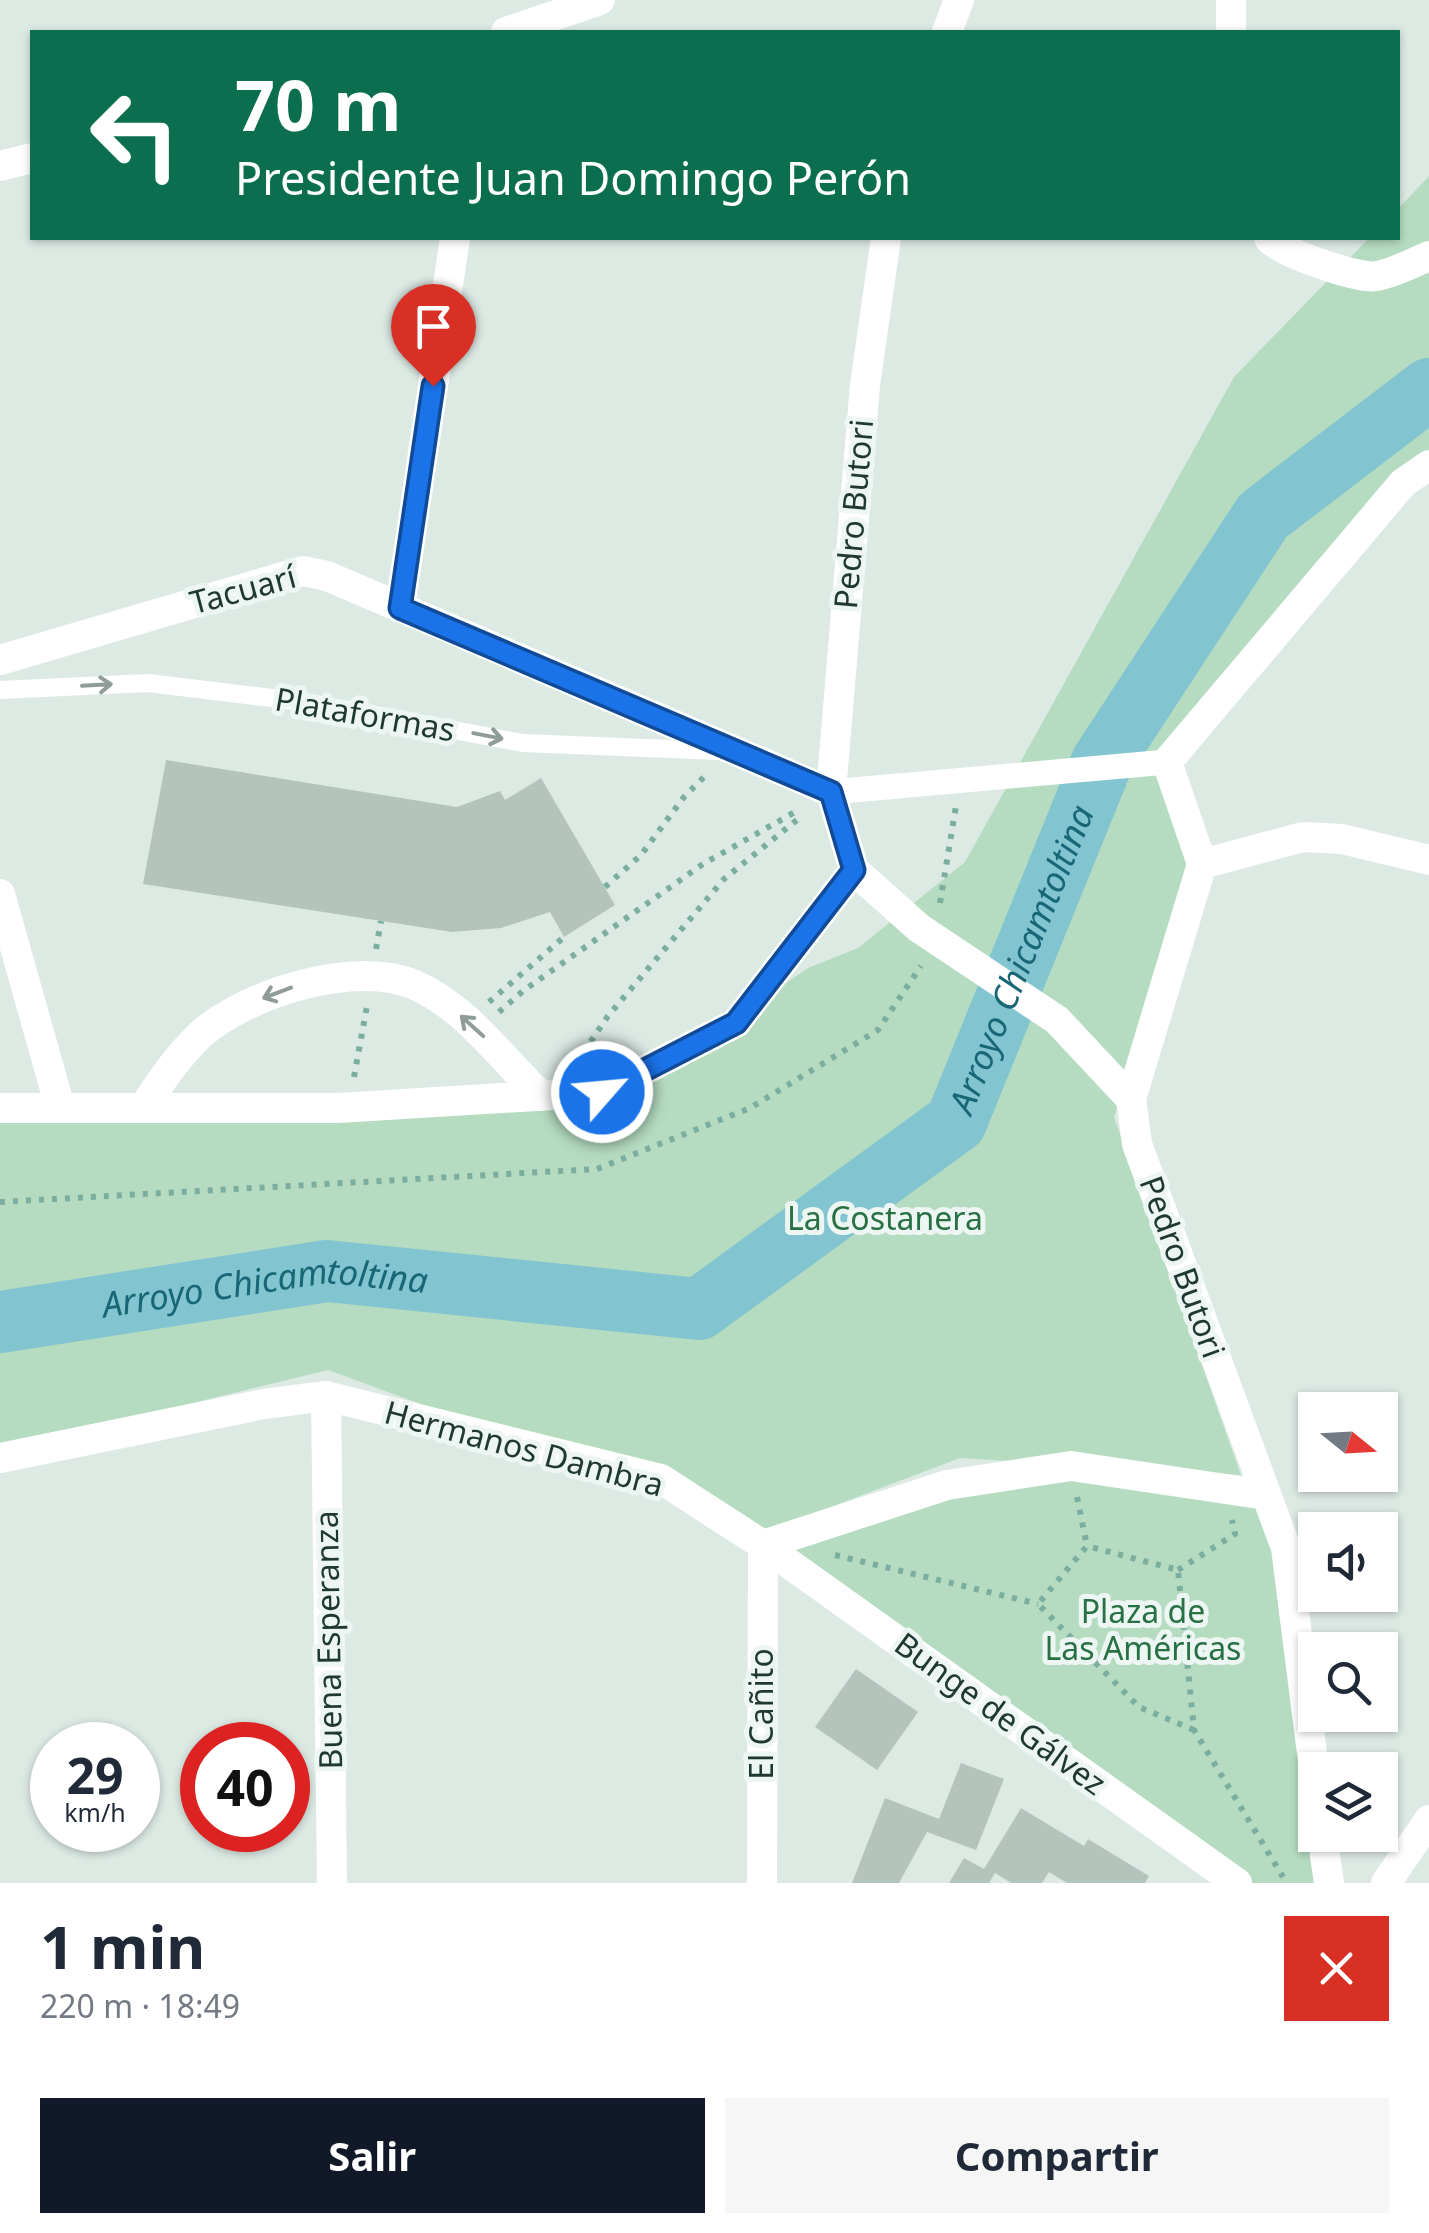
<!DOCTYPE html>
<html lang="es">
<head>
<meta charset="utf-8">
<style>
  body { margin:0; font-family:"Noto Sans",sans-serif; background:#f6f6f7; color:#1f2937; height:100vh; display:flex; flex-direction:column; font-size:38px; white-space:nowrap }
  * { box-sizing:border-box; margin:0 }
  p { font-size:32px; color:#747a83 }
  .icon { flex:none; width:55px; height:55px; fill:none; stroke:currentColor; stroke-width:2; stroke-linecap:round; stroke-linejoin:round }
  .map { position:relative; height:1883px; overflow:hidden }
  .details { display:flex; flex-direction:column; background:#fff; flex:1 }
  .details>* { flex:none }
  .hud { position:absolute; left:30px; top:30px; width:1370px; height:210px; border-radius:0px; box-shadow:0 2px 8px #0004; background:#0b6e4f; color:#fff; overflow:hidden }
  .needle { width:65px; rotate:108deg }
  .tools { position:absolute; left:1298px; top:1392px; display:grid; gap:20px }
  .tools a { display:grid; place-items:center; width:100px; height:100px; border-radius:0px; background:#fff; box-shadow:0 2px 8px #0004; font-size:50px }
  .speed { position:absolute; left:30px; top:1722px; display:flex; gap:20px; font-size:50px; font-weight:700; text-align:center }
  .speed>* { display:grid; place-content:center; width:130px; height:130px; border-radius:50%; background:#fff; box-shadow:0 2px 8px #0004; line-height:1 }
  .speed small { font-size:25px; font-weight:400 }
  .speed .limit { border:15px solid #d22; background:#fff; color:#111 }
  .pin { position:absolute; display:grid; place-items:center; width:85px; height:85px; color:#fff; margin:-102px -42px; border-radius:50% 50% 50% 0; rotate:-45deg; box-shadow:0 0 10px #0007 }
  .pin .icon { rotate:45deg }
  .me { position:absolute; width:110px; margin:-55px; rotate:63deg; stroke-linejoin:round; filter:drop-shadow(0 0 8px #0008) }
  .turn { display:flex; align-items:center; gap:35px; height:210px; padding:0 40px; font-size:45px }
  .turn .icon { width:130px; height:130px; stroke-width:2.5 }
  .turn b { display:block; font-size:70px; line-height:85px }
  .round { display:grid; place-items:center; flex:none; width:105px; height:105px; border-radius:0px; background:#f6f6f7 }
  .summary { display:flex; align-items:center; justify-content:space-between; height:170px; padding:0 40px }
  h1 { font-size:60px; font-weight:700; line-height:75px }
  .cta { display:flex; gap:20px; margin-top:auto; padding:20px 40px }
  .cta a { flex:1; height:115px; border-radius:0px; background:#111827; color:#fff; font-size:40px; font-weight:700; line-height:115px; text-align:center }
  .cta a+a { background:#f6f6f7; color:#1f2937 }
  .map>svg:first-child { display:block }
</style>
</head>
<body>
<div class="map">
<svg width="1429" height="1883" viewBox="0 0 1429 1883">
  <rect width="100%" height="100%" fill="#ddeae4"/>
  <path fill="#b5dcc0" d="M1429,176v283l-261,303 30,101 -41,146 -43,108 127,358 -281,-17 -193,73 -439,-161 -328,80v-329l624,-28 184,-125 50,-20 107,-86 269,-485 135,-139h29v-29z
    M1071,1466l195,29 49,282v58l14,48h-92l-474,-338z"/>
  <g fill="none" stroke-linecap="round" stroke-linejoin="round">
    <path stroke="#82c5d1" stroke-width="62" id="s1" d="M0,1322l327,-51 372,38 257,-187 146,-360 161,-246 166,-127"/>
  </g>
  <path fill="#b3c4bd" d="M166,760l291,47 43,-16 5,9 36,-22 74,127 -51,32 -14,-25 -49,16 -49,4 -309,-48z
    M856,1669l62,43 -41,58 -62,-43z
    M961,1763l43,16 -28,71 -49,-18 -28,51h-47l33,-85 54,21z
    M1021,1808l63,38 4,-7 61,37 -4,7h-78l-18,-11 -7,11h-31l-16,-10 -6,10h-40l15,-25 20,11z"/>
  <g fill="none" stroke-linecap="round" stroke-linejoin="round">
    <path stroke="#7cae9f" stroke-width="6" stroke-dasharray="5 8" stroke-linecap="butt" d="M605,887l36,-32 43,-58 20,-20
      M940,903l16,-97
      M376,949l5,-28
      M489,1002l75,-65
      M499,1012l24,-21 180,-127 92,-52
      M576,1063l32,-47 116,-137 79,-64
      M354,1077l13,-71
      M0,1202l597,-33 153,-61 128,-78 43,-64
      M1077,1497l10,49
      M835,1555l203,49
      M1178,1570l57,-36 -3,-14
      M1194,1730l-55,-23 -101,-103 49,-58 91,24 16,160 89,147"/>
    <path stroke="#fff" stroke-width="18" d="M0,690l148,-7 157,19 218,41 196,8"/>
    <path stroke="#fff" stroke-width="25" d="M831,792l336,-30"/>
    <path stroke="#fff" stroke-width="30" d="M506,32l94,-32
      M1231,32v-32
      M0,166l32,-8
      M1269,238c10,14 91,42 108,38 17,-3 36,-13 52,-20
      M400,608l55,-370
      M0,660l303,-89 24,5 504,216
      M1202,864l101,-27 39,2 87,21
      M0,894l60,213
      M1131,1099l71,-235 -35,-102 236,-279 26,-18
      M144,1107c17,-26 33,-50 56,-72 47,-42 156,-76 215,-50 52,23 86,73 126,111
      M326,1396l6,487
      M0,1458l264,-54 62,-8 335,83 102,66 184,-60 124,-19 195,29
      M763,1545l474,338
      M762,1883l1,-338
      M1386,1883l43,-63"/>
    <path stroke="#fff" stroke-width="30" d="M947,32l12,-32
      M854,870l65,58 138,92 74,79 6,45 149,404 29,229
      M854,870l-23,-78 34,-407 21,-147
      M0,1108h338l264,-16 134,-69 118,-153
      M1322,1835l7,48"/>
  </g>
  <defs><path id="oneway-shaft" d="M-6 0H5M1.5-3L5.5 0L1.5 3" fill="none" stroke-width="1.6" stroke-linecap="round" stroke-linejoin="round" transform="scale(2.5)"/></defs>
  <g stroke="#8f9c98">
    <use href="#oneway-shaft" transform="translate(97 685) rotate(-3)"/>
    <use href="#oneway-shaft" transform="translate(488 736) rotate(11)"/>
    <use href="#oneway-shaft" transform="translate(277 993) rotate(159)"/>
    <use href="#oneway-shaft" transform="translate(472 1026) rotate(-138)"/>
  </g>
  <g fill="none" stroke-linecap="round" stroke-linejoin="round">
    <defs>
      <path id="route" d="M433,386l-33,222 431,184 23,78 -118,153 -134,69"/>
    </defs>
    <use href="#route" stroke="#114b97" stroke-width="25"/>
    <use href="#route" stroke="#1a73e8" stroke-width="18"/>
  </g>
  <g text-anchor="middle" stroke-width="10" stroke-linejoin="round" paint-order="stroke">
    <g font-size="32" fill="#1f3932" stroke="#edf6f2">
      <text transform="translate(854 514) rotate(-85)" y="11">Pedro Butori</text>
      <text transform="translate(243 590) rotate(-15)" y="11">Tacuarí</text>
      <text transform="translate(365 715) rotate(10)" y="11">Plataformas</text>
      <text transform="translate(1182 1267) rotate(70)" y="11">Pedro Butori</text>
      <text transform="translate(524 1449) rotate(15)" y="11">Hermanos Dambra</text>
      <text transform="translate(329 1640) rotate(-91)" y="11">Buena Esperanza</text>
      <text transform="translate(762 1714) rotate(-90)" y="11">El Cañito</text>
      <text transform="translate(1000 1714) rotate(36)" y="11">Bunge de Gálvez</text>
    </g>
    <g font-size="32" fill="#287145" stroke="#edf6f2">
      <text x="885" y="1230">La Costanera</text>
      <text x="1143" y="1623">Plaza de<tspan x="1143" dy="37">Las Américas</tspan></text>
    </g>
    <g font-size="35" font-style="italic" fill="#186676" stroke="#edf6f2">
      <text dy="12" stroke="none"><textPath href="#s1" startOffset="1198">Arroyo Chicamtoltina</textPath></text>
      <text dy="12" stroke="none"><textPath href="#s1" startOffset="268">Arroyo Chicamtoltina</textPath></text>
    </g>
  </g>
</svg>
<div class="tools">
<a><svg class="needle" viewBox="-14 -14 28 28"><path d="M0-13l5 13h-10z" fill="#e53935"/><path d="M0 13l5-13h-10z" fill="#747a83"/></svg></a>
<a><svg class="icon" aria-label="sound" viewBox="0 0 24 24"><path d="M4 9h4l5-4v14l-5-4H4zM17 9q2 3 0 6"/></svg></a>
<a><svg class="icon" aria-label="search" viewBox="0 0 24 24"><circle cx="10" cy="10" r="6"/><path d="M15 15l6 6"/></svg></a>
<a><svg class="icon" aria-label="layers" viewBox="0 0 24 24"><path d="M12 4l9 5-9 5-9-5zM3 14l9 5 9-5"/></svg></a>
</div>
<div class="speed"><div>29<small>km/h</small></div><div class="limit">40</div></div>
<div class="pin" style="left:433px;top:386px;background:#d93025"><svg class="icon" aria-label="arrive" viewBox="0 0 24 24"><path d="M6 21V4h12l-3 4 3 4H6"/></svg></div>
<svg class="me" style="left:602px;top:1092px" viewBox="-20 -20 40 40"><circle r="17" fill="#1a73e8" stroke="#fff" stroke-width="3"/><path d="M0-11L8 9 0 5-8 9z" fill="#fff"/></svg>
<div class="hud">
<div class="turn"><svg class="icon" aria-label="left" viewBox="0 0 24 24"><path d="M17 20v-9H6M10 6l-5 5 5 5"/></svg><div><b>70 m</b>Presidente Juan Domingo Perón</div></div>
</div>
</div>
<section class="details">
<div class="summary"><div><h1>1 min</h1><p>220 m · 18:49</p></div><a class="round" style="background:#d93025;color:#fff"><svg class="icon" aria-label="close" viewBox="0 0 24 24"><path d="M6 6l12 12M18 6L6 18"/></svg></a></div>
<div class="cta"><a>Salir</a><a>Compartir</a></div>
</section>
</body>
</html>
